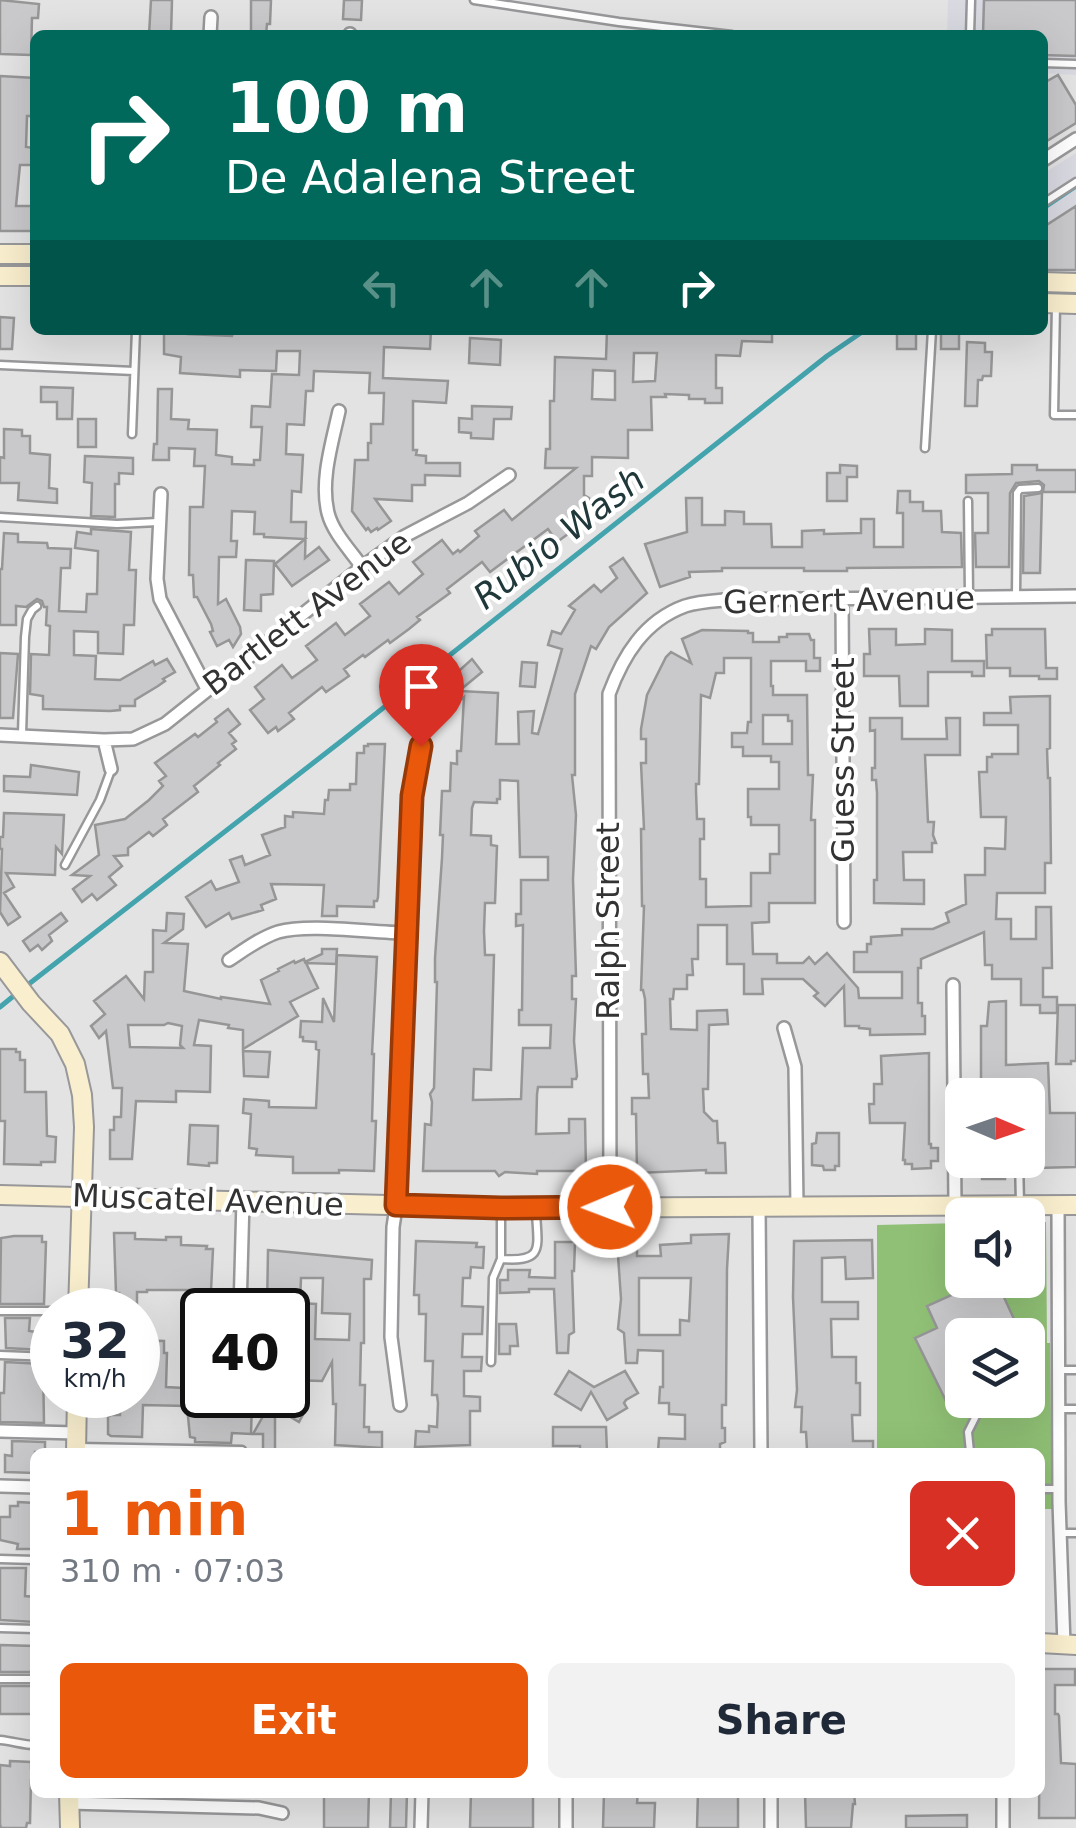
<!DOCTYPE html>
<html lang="en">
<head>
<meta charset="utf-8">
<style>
  body { margin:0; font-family:"DejaVu Sans",sans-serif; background:#f2f2f3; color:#1f2937; height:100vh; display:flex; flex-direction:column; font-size:38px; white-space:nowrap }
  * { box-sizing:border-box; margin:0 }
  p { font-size:32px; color:#747a83 }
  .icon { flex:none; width:55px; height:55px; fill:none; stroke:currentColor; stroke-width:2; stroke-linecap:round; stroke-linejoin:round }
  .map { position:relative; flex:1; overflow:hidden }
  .sheet { position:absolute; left:30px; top:1448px; width:1015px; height:350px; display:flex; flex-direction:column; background:#fff; border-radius:15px; box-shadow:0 10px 40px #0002 }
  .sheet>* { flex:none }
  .hud { position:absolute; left:30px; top:30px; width:1018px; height:305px; border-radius:15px; box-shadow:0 10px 40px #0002; background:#00695c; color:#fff; overflow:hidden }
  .needle { width:65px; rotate:92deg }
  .controls { position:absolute; left:945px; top:1078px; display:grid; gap:20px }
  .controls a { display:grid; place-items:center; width:100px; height:100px; border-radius:15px; background:#fff; box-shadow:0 10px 40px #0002; font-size:50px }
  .speed { position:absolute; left:30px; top:1288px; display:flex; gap:20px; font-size:50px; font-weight:700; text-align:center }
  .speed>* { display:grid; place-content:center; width:130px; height:130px; border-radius:50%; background:#fff; box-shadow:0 10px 40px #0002; line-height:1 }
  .speed small { font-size:25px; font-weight:400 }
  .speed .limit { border:5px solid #111; border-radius:15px; background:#fff; color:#111 }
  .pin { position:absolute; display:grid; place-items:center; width:85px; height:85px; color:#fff; margin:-102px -42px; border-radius:50% 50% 50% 0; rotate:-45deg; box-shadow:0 0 10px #0007 }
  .pin .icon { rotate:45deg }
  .me { position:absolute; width:110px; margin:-55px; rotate:269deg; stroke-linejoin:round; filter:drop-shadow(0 0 8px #0008) }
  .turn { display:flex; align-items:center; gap:35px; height:210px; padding:0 30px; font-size:45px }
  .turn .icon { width:130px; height:130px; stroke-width:2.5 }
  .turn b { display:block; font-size:70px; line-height:85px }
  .lanes { display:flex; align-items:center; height:95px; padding:0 30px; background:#0003; justify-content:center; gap:50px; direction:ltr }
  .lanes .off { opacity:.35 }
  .round { display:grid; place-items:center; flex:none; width:105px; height:105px; border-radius:15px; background:#f2f2f3 }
  .summary { display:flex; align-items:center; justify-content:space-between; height:170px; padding:0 30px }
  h1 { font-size:60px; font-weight:700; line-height:75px; color:#ea580c }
  .cta { display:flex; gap:20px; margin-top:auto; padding:20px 30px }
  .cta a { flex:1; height:115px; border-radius:15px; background:#ea580c; color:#fff; font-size:40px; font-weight:700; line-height:115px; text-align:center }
  .cta a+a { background:#f2f2f3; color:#1f2937 }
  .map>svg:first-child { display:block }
</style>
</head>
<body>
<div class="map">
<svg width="1076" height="1828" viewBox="0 0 1076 1828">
  <rect width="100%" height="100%" fill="#e3e3e4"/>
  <path fill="#d9d9e2" d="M948,0h128v75l-33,-2 -1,-38h-95z
    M1076,153v122l-33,-1v-100z"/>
  <path fill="#90c075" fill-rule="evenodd" d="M1028,1222h18l1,121h3l2,166h-12v-57h-163v-227l85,-2v57h66zM962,1335h66v65h-66z"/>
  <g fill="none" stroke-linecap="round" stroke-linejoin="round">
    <path stroke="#44a4ae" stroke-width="5" d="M1042,209l34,-23
      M25,987l319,-248 483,-383 38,-26
      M0,1007l16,-13"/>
  </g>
  <path fill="#c9c9cb" stroke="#969697" stroke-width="2.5" fill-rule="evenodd" d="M0,0l39,4 -1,14h-6l-1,37 -31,-1z
    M151,0h21l-1,35h-22z
    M251,0h20l-1,24h-3l-1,11h-15z
    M344,0h18l-1,20 -18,-1z
    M984,0h92v56l-34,-1v-20h-59z
    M1058,75l18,30v18l-34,21v-60z
    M0,76l35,2v38h-8l-1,31 9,1v17h-15l-4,41h18v25h-34z
    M1076,206v64h-34v-42z
    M0,317l14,1 -2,31h-12z
    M164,330h18v3l5,1 45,2 2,-6h197l-1,19 -46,-2 -1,31 65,3 -2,22 -33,-2v49h4l-1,5 10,1v7h34v13l-35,-1v10h-13v16l-37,-2 16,22 -13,9 -1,-2 -6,4 -3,-4 -2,2 -14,-19 3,-51h13v-17h3v-19h12l1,-31h-15l1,-20 -56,-2 -1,20h-7l-2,34 -17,-1 -1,30 17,1 -2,37 -9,-1 -1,31h15l-1,36 14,-11 10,13 -37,26 -17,-22 30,-25 -41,-2v-3h-10l1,-22 -23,-1 -1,30h6l-1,16h-17l-1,47 8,-5 14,28 1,7 -8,13 -4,-7 -12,6 -7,-14 3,-1 -2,-7 -14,-27h-3l-1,-22h-4l1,-68h13l2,-41h-11l1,-17 -26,-1v12h-16l1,-16h3l1,-55h14l-1,30 18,1 -1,9 29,1 -1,25 16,2v7l22,1v-5h6l2,-33h-11l1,-21 18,1 2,-33 27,1 1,-24h-23l-1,20 -36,-1v7l-60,-4 1,-16 -17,-3z
    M607,330h165v12l-30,-1 -2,15 -24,-1v33h6v15h-17v-4h-16v-4l-24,-1 1,3h-15l1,33h-24v28l-36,-1v19h-8v19l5,3 -3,10 4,5 -20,16 2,2 -15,11 -9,-13 -58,43 -8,-10 -35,27 3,4 -33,24 3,3 -11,9 -19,14 -2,-3 -23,17 -2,-2 -19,14 5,7 -23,16 -4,-5 -33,26 5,6 -16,12 -2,-4 -8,6 -18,-23 14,-11 -9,-12 27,-22 10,13 25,-18 -11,-14 30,-23 9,12 25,-19 -10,-12 29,-22 10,12 24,-20 -10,-12 29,-22 11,14 5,-4 2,2 19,-16 -4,-5 29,-21 8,10 64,-52h-31l1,-19h4v-48h4l1,-44 51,2zM634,353h23l-2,28 -22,1zM593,370l22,1v29l-23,-1z
    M897,330h19v19h-19z
    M941,330h18v19h-18z
    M470,338l31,2 -1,25 -31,-2z
    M967,342l18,1v9h7l-1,24h-8l-1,4h-4l-1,26h-12z
    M41,387l32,1 -1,31h-15v-17h-16z
    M472,406l40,1 -1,12h-17l-1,20 -22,-1v-5l-12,-1v-14l13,1z
    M78,419h18v28h-18z
    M4,429l18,1v6h8v17l20,2 -1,33 8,1v14l-39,-3 1,-17h-19v-26l4,1z
    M85,456l48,2v16l-14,-1v11h-4v33l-24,-1 1,-33 -8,-1z
    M840,465l17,1v11h-10v24h-20v-28h13z
    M1012,465h25v5h39v22h-33l1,-7 -5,-4 -23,2 -6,10 -1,74h-33l-1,-34h13v-40h-22v-18l46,-1z
    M898,491h12v11h13v9h18l1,21 19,1 1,34 -115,1v3h-43v-3h-82v3l-33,1 1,5 -30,10 -15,-43 42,-12 -1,-34h16v27h23v-14l19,1v12h27l1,23h30v-16l22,-1v4l37,-1v-14h13v28h29v-34h-6z
    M1042,493l-2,80h-17l1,-77z
    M91,529l40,3 -2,38h7l-2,55h-10l-1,29 -25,-1v-21l-24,-1v24l22,1 -1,23 25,1 33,-19 2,4 12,-6 8,13 -12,7 2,2 -7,5 -23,14v6h-15v4l-10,1 -67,-2v-13l-13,-2 1,-40 18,1 1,-29 -4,-1 1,-18h-3l-2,-6 -5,-2 -11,8 -10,-1v19h-16v-56h2l2,-36 14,1v8l29,1 1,5 23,1 -1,19h-9l-2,43 27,1 1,-18h10l1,-43 -23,-3 2,-16 14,2z
    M623,558l24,35 -38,34 -13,22 -5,-3 -16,48v81h-3l4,40 -3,64 3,97h-4v23h4l-2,42 3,35 -1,3h-4v8h-34l-1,7 -1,40 33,-1v-14h16l1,52h-49v3l-32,-2 -6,4 -4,-5h-72l2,-47 6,1 1,-23 -2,-8 4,-6 3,-106h-2v-24l7,-100 1,-23h-3l2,-44h8l1,-28 6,1v-13h4l3,-54 -16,13 -16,-20h6l34,-31 10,13 -23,19 39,2 -2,51h23l-1,-32 16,-1 -2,22 6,1 24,-85 -14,-4 4,-14 9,3 14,-24 -6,-4 25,-21 7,7 16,-14 -7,-11zM500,780l18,1 2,76h28v23h-27v34h-5v12l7,-1 -1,85h-3v15h32l-1,23h-27l-2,51 -48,1 1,-31 17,1 3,-115h-9l-1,-24 1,-28h10l2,-57 -6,-1v-9l-20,-1 1,-27 2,-6 23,1v-4h3z
    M246,560l28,1 -1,33 -12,1v16l-17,-1z
    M869,629h27v16l29,-1v-15l27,1v31h32v15h-12v-4h-44v34h-28l-1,-30h-35v-22h6z
    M992,629h53l1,39h11v11h-18v-3h-29v-8h-23l-1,-33h6z
    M702,630l46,1v2h5v9h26v-5h8v-3h22l2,6h3v18h6v13h-14v-10h-35v25h2v9h34l1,80h5l-2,45h4v83h-46v19l-17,1 1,31h24v9h26l6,-6 6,7 12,-11 31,35 1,10h43v-26h-48v-20h13v-8h4v-7l31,-2v-6h31l16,-7 -3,-9 20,-9 -1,-29h20v-27l20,1 1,-32h-25l-2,-45h8v-15h5v-3h26v-29h-34v-12h27l-1,-16 40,-1v52l-3,1 1,29h2l1,85h-6v30h-48l-1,26h15v20h25v-32h15l1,61h-9v29h14v16h-17v-8h-19v-26h-29v-14h-7l-1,-33 -63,27v9h-3v35h4v13h3v18l-55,1v-6l-11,-1v-2h-14l-1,-40 -19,20 -11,-10 4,-3 -15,-14h-41l1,15h-19v-30h-17v-39h-29v34h-6l1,16h-6v14h-13l-1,10h-3l1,30 26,1v-19l30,-1 1,14 -19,1 -1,64h-5l1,23 9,9h4l1,22h7l1,30h-20v-3l-69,3 -1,-59h-4v-16h17l-1,-24h-5l-1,-40h4l-1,-35 -2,-9h-2l3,-84h-2l-1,-77h3l-3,-66h5v-24h-5v-10l6,-34 19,-38 5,-5 20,11 -9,-24zM724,658h27v64h-3l-1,11h-15v14h11v9h28v6h8v27h-31v28h3v8h28v29h-9v19h-19v33l-45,1v-28h-6v-40h4v-20h-7l-1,-28v-7h3l2,-89 9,3 6,-25h8zM763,715h25v6h4v23h-29z
    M0,653l18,1 -5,64h-13z
    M522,662l15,1 -2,24 -15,-1z
    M228,709l12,15 -11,9 7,8 -4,3 4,5 -18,14 2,2 -26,21 4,6 -35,27 4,6 -14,11 -4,-4 -21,16v7l-14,1 8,10 -13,11 7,8 -19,15 -5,-6 -10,8 -9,-13 17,-13 -18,-1 27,-20 -4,-30 30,-6 24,-19 14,-14 -4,-5 7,-5 -11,-13 40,-29 3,3 19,-15 -2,-3z
    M870,718h32v21h45l-1,-21h14v37h-35l3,67h6l-1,13 3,8h-4v9h-29l1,28h20v24l-50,-1v-23h3v-87l-1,-13h-4v-12h3v-38l-5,1z
    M368,744h17l-7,153 -1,4h-3v6l-37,-1v10h-15l2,-31 -53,-1 5,15 -15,6 2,5 -31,9 -3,-6 -23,14 -20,-30 25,-16 5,9 23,-8 -9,-22 12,-4 3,9 25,-10 -8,-20 23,-8v-11l8,1v-5l31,2 1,-14h3l1,-10h21v-6h6l1,-31h7v-7h4z
    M31,765l48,7 -2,23 -73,-4v-15l26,1z
    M4,813l60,2 -2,39 -6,-7 -1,28 -49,-2 8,14 -10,6 16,24 -12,8 -8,-13 2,-63h-2v-12h3z
    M61,913l6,8 -18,14 3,6 -10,9 -4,-5 -8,6 -7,-10z
    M167,913l17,1 -1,15 -19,14 24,1 -4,47 37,8v-2l49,7 -9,-24 18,-9 -1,-2 16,-8 1,2 9,-4 1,3 17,-8v-5h15l-1,15 -30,-1 12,25 -28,14 8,14 -55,33v-19l-15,-2 1,-3 -30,-5 -5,25 17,1 -1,46 -34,-1v11l-40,-1 -4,58h-22v-29h4v-13h7l1,-29h-9l-7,-57 -7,7 -8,-12 14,-12 -11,-13 32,-25 18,23 1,-27h8v-42l13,1zM168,1023l14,3 -2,19 3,3 -53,-1 -2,-22h36z
    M337,955l40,2 -5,97h2l-2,67h4l-2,50 -35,-1v3h-46v-16l-37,-2 1,-6 -8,-1 2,-34 -8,-1 1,-14 25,2v6l47,1 3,-58 -3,-1v-7l-13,-1v-4h-3l1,-16 21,1 1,-24 11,24z
    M1006,1001v64l42,-2 2,50h26v54l-41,1v-14h-6l-1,-6v-22l1,-4h4l-1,-27h-45v-8h-6v-61h6l2,-24z
    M1058,1005h18v56h-5v3h-15z
    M0,1049h16v3h4v8h5v32h21l1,44 9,1 -1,25h-14v3l-37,-1 1,-43h-5z
    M243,1051l27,1 -2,25 -24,-1z
    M929,1053v91h2v4h7v13h-7v7l-19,1v-5h-7v-4h-2l2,-37h-35l-1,-19h5v-20h8l-1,-28z
    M190,1125l28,1 -1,37h-8v3l-21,-2z
    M817,1133h22v33h-4v4h-11l-1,-4 -11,-1v-21l4,-1z
    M982,1160h23v19h-23z
    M114,1233h21v6l31,1v-3h15v8l26,1 -1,3h7l-2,42 -10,-1v13l-13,-1 1,-12h-42v2h-10v18h-15v-13h-4l1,-4h-3z
    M729,1234l-2,35 -1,136h-4v23h3v14l-5,2v8h-62l1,-14 26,1v-24l-16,-1v-11h-10l1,-16h3v-36l-25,-1 -1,13h-11l-2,-30 -6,-4 3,-30 -4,-58h20v15h24l-1,-11 31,-2v-8zM639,1278h52l-2,43 -9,-1v15h-41z
    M14,1236h28v6h4l-2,62h-44l1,-66z
    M872,1240l1,38 -27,1 -1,-22 -23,1v44h36v17h-27l1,38h24v26h4v32h-8l1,26h20v11l-66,-2 -1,-18h-5l1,-25h-7l2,-17 -4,-93 1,-56z
    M416,1241l61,2 -1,4h8l-1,21 -12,-1 -1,11h-7l-1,28 21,1 -1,27h-19l-1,23h20l-1,14h-17v25l16,1v14h-10v34l-55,2 1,-16 13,1v-6l8,1 1,-24 -1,-8h-5l1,-34h-8l1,-47h-7v-19h-5z
    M555,1242h20l-1,29h-2l2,61 -5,3 -1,18h-11l-3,-64h-25v3l-29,1v-13h8v-10h22l-1,7 26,1z
    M268,1250l104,10 -1,19h-7v64h-3l-1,42h5l-1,42h5v5h13v16l-47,-3 1,-41h-3v-3l-1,-39 -10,19 -34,-1v-70h-21zM301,1278h22l-1,35 28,1 -1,26 -34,-1 1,-35 -16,-1z
    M989,1280h7l18,39 -9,4 6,12h-49v68l-12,6 -35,-71 22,-10 -10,-22 53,-24v2z
    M5,1318h25l-1,13 15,2 -1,17 -37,-2z
    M499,1324h17l2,22h-8v8h-11z
    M138,1340l26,1v12h3l-1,34 36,2v6h28v5l22,1 -1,33 -19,-1 -1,10 -36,-1v-4l-5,-1 -3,-31 -44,-1 -1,32 -31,-1 -3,-2v-17l3,-2h9v-20h18z
    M5,1362l38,2 1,59 -44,-1v-29h4z
    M569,1371l25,16 31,-16 13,22 -12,7 -2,3 3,5 -20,12 -16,-28 -10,18 -26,-16z
    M288,1387l16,10 -4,7 7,3 -8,15 -24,-14v44h-12v-18h-10l22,-39h13z
    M553,1427h53l1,25h-27v-6h-27z
    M12,1441l33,1v10h-10v21l-30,-1v-17l7,1z
    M18,1502l17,1v46h-18l1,-5 -18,-4v-23h10v-11h8z
    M0,1568h26l-1,28 10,1v25l-35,-2z
    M0,1645l35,1v26h-35z
    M1040,1669h35v16h-20v29h3l1,2 2,47 15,1v54h-37z
    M0,1686h35v28h-35z
    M10,1761l21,1v6h4v12h-4l-1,43h-3l-1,5h-25l-1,-4v-59l10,1z
    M324,1792h45l-1,36h-44z
    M391,1792h16l-1,36h-16z
    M471,1792h62v36h-63z
    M604,1792h34l-1,11h18l-1,25h-51z
    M698,1792h37v4h3v32h-41z
    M805,1792h49l1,12h-2l-2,24h-45z
    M967,1815v13h-61v-12z"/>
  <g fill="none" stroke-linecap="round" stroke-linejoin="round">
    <defs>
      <path id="lane" d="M474,0l145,22 113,13
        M970,35l1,-35
        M1042,63l34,1
        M1042,204l34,-22
        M1056,304l-2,111h22
        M0,365l134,6
        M132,434l4,-104
        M925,448l7,-118
        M968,501l1,95
        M0,517l117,7 41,-2
        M1016,596l1,-103 3,-4 18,-1
        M22,734l3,-97 2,-18 5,-9 5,-4
        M65,865l35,-65 11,-30
        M1019,1160l1,43
        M501,1209v50c43,3 37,-10 35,-46
        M0,1311h52
        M0,1355l52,2
        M491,1362l2,-84 8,-19
        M1059,1370h17
        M1060,1409h16
        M78,1447l164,3
        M970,1452l-2,-20 14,-28
        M1040,1489h19
        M1062,1533h14
        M0,1559l35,1
        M0,1628l35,1
        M0,1679h35
        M0,1740c13,1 23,5 35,5"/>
      <path id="street" d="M210,35l1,-18
        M350,35v-1
        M1042,161l34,-22
        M339,411c-7,32 -19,70 -11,102 5,20 23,38 34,54
        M161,494l-4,85 3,20 47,90
        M842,598l2,324
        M0,735l104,5
        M111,769l-7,-29 29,-1 32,-15 197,-157 43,-31 63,-33 41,-28
        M229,960c15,-10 31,-22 49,-28 32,-9 93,1 129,1
        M953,985l2,220
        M784,1028l11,39 2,139
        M1058,1205l1,297 5,143
        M610,1207l-1,-513c14,-38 35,-73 76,-88 12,-4 27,-5 39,-6l352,-4
        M759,1207l2,245
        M240,1310l3,-110
        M400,1405l-9,-68 2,-110 5,-33 14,-398 9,-51
        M0,1431l76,2
        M0,1486l35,1
        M1003,1792v36
        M69,1803l190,5 23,5
        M421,1828l1,-36
        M566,1828v-36
        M771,1828v-36"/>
      <path id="secondary" d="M0,254h35
        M0,276h35
        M1042,282l34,1
        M1042,303l34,1
        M0,962l31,41 29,31 15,30 7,31 2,32 -6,183
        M0,1195l501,13 575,-3
        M76,1452l1,-57
        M1040,1643l36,2
        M69,1792l1,36"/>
    </defs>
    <use href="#lane" stroke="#98989a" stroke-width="11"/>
    <use href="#street" stroke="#98989a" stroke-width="16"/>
    <use href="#secondary" stroke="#98989a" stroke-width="22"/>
    <use href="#lane" stroke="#fff" stroke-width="6"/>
    <use href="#street" stroke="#fff" stroke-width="11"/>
    <use href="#secondary" stroke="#f9efce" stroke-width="18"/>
  </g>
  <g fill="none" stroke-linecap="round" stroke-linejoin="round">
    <defs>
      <path id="route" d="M421,746l-9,50 -16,409 105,3 109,-1"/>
    </defs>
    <use href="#route" stroke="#983908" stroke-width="25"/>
    <use href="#route" stroke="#ea580c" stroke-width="18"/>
  </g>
  <g text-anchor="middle" stroke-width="8" stroke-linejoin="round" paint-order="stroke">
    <g font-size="32" fill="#333334" stroke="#fff">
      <text transform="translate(849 600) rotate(-1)" y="11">Gernert Avenue</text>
      <text transform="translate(307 613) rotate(-37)" y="11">Bartlett Avenue</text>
      <text transform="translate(843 760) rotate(-90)" y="11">Guess Street</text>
      <text transform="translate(608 921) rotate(-90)" y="11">Ralph Street</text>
      <text transform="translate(208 1200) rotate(2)" y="11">Muscatel Avenue</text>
    </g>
    <g font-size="35" font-style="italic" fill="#21383b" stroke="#fff">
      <text transform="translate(559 538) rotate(-38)" y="12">Rubio Wash</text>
    </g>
  </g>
</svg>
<div class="controls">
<a><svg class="needle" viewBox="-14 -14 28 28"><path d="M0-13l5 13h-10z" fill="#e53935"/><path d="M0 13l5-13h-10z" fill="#747a83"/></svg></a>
<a><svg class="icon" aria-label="sound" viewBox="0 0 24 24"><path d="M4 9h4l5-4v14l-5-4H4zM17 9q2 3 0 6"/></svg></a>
<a><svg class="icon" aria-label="layers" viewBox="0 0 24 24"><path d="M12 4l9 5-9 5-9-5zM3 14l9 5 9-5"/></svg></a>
</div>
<div class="speed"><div>32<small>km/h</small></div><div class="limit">40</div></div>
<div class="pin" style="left:421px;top:746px;background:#d93025"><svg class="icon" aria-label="arrive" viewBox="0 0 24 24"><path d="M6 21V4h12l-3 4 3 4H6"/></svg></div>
<svg class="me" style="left:610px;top:1207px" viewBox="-20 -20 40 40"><circle r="17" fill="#ea580c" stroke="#fff" stroke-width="3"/><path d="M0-11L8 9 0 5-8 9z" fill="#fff"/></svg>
<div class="hud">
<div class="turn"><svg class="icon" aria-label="right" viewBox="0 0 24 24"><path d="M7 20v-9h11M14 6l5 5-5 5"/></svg><div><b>100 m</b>De Adalena Street</div></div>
<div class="lanes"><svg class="icon off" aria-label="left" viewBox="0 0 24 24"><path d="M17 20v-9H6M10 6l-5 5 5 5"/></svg><svg class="icon off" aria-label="ahead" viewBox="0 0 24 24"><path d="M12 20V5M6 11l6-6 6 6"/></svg><svg class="icon off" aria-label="ahead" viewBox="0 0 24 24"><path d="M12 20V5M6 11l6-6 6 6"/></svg><svg class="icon" aria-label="right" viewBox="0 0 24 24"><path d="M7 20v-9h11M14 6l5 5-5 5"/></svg></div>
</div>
<section class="sheet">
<div class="summary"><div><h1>1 min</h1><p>310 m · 07:03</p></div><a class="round" style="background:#d93025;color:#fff"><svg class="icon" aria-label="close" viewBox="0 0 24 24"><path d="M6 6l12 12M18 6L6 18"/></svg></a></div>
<div class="cta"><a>Exit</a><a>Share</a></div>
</section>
</div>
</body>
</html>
